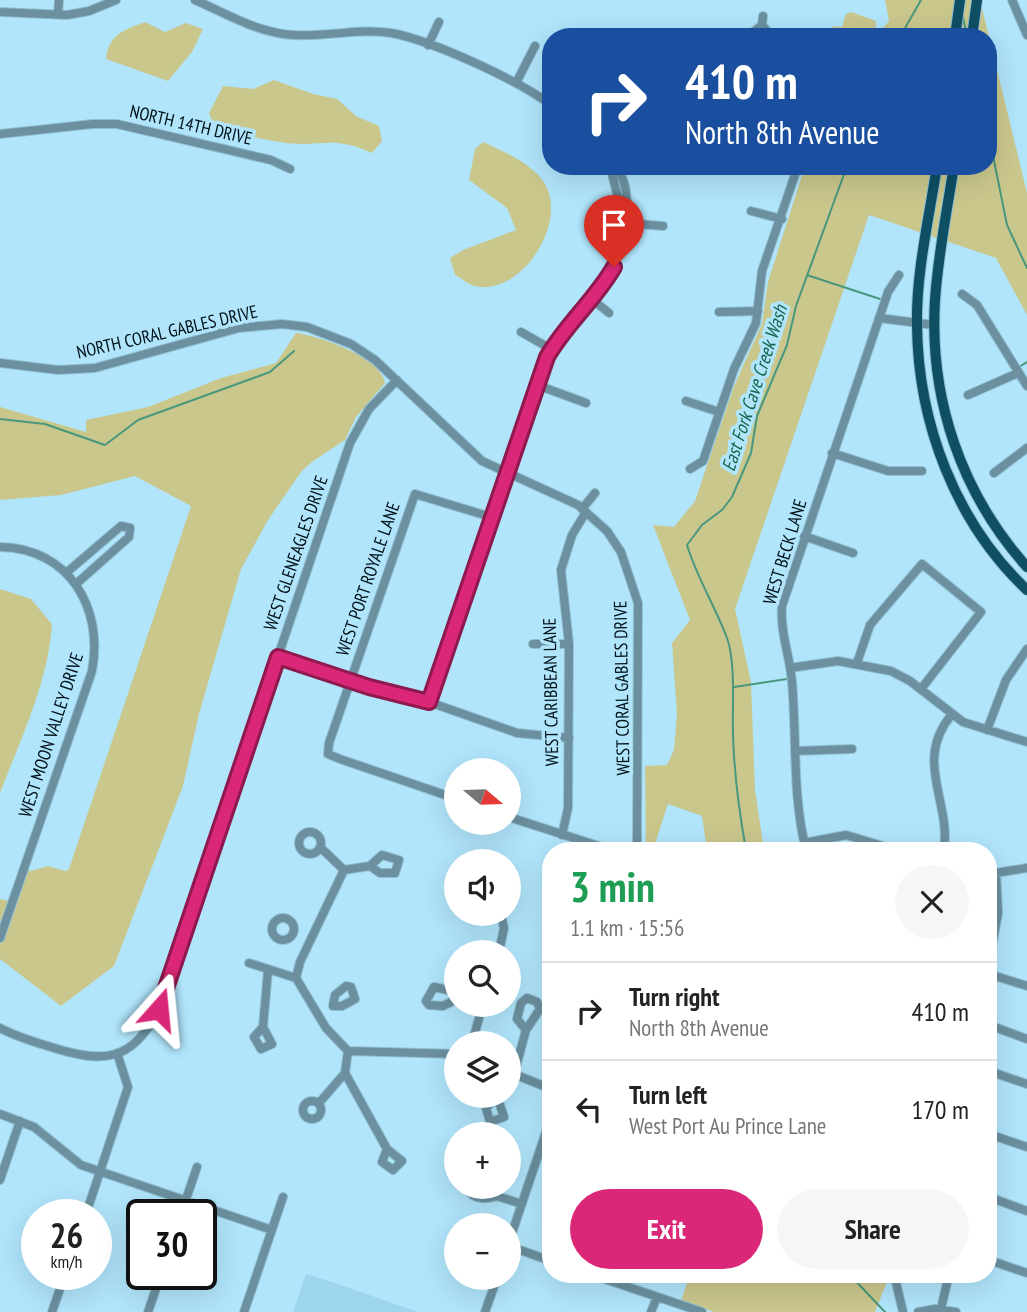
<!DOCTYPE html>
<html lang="en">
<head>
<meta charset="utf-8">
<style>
  body { margin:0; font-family:"PT Sans Narrow",sans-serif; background:#f6f6f6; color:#222; height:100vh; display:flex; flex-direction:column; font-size:26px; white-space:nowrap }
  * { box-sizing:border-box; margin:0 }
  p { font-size:23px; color:#767676 }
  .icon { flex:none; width:38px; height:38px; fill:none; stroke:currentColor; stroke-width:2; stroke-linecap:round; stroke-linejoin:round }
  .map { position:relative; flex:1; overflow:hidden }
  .drawer { position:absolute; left:542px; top:842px; width:455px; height:441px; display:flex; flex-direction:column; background:#fff; border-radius:28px; box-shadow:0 7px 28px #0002 }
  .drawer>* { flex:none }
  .top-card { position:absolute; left:542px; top:28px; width:455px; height:147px; border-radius:28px; box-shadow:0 7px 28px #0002; background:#1a4fa0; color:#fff; overflow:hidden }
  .needle { width:46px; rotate:109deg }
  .fabs { position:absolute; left:444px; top:758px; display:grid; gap:14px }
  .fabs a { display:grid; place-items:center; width:77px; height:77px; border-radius:50%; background:#fff; box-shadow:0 7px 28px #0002; font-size:35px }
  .speed { position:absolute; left:21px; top:1199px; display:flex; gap:14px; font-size:35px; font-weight:700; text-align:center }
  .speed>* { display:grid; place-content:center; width:91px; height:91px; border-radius:50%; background:#fff; box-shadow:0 7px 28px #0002; line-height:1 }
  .speed small { font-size:18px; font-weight:400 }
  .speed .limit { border:4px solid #111; border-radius:10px; background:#fff; color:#111 }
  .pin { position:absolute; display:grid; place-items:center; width:60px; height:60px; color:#fff; margin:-72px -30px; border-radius:50% 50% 50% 0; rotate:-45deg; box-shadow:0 0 7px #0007 }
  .pin .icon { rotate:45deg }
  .me { position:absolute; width:77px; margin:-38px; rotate:18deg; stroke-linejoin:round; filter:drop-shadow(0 0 5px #0008) }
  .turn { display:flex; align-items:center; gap:24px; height:147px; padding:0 28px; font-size:32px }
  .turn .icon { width:91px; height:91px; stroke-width:2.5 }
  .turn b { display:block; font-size:49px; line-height:60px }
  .round { display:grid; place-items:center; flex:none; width:74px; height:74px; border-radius:37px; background:#f6f6f6 }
  .summary { display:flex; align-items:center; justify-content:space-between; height:119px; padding:0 28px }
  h1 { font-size:42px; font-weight:800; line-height:52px; color:#1e9e55 }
  .button { display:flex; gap:14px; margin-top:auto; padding:14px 28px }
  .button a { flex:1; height:80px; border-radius:42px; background:#db2777; color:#fff; font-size:28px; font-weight:800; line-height:80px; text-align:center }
  .button a+a { background:#f6f6f6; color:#222 }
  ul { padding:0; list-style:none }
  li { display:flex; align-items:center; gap:21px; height:98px; padding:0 28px; border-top:2px solid #e0e0e0 }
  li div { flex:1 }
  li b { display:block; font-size:26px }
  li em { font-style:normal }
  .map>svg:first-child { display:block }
</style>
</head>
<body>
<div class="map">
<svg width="1027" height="1312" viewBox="0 0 1027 1312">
  <rect width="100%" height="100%" fill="#b0e5fb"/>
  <path fill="#9cd5ed" d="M306,1274l26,8 86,30h-125z"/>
  <path fill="#cac78d" d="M885,0h95l47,193v122l-31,-57 -127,-43 -134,394 16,73 4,108 9,60h-57l-5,-34 -34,-12 -15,46h-7l-1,-84 22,-1 7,-15 3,-36 -5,-71 18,-23 -37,-95 21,2 21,-26 39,-115 28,-62 6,-42 37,-116h184v-129h-114l14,-16z
    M851,12l25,9 -1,14 -45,2 3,-11 9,1 4,-13z
    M145,22l20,10 21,-9 17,6 -11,23 -24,29 -62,-22c2,-24 18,-29 39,-37z
    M274,80l39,14 24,5 19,17 23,10 3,15 -10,12c-40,-18 -49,-6 -86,-10 -24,-3 -54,-10 -74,-22l-3,-8 14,-27 30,3z
    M483,142c20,9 41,18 56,34 36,37 -15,122 -65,110 -6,-2 -13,-8 -19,-11l-5,-17 13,-8 53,-20 -9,-22 -38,-28 6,-31z
    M296,333c23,3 85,24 89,50l-29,34 -11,23 -32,21 -12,11 -33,48 -27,49 -42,145 -16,72 -69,180 -53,40 -61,-47v-60l13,3 11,-33 7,2 17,-5 17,5 4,-2 122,-363 -56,-30 -74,19 -61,5v-93l86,25v-12l62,-13 73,-29 55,-15z
    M0,589l31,10 21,25c-3,56 -32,117 -52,169z
    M690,1274h200l-15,38h-161l-33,-11z"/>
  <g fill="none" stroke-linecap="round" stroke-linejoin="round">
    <path stroke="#49977d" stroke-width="2" d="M963,17l4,20
      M900,37l21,-37
      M989,136l18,89 20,43
      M807,275l73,24
      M1019,367l8,-5
      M0,419l45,5 60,21 33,-25 132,-48 24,-21
      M734,687l53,-8
      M746,850c-7,-39 -12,-77 -13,-116 -1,-27 3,-71 -6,-96 -12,-32 -30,-60 -40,-93l15,-20 20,-15 10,-13 19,-44 6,-37 30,-71 9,-39 51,-140
      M849,1274l36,38"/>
    <defs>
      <path id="minor" d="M195,0c32,14 65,34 100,35 32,2 64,-7 96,-2 40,7 127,47 160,72
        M1012,0l15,35
        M0,12l67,3 22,-4 27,-11
        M58,14l1,-14
        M762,25l10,12
        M747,37l15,-12 1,-9
        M428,45l11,-23
        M516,83l19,-37
        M0,134l93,-10h24l154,36 19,9
        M610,166l13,51
        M751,211l31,8
        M625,223l38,3
        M962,294l15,11 50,81
        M592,299l17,14
        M719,312l39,-1
        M879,318l55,7
        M521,332l30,17
        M0,363l58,7 37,-2 144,-40 43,-4 25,3 44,17 24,16 107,101 96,44 29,26 14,21 17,51 -1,247
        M537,385l49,18
        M968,395l50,-22
        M686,401l33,11
        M832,453l56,18h34
        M690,469l13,-8 31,-92 22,-46 6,-52 36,-105
        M994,473l33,-25
        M582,509l13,-16
        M804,536l49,17
        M0,547c69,1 104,61 92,124l-92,267
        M66,573l55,-47 9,2 -1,9 -53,47
        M533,644h36
        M278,657l91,30 60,15 88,31 52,5
        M857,663l13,-38 52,-61 59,48 -60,77
        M790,668l48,-7 53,10 19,10 53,41 64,20
        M429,702l118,-345c35,-61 70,-67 79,-145 2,-15 0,-35 -12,-46
        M987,730l19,-50 21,-31
        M795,751l57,-2
        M457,799l-117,-40 -12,-5 1,-11 86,-249 76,23
        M509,817l102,33
        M299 843a11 11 0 1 1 22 0a11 11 0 1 1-22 0Z
        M562,835l6,-27 1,-164 -8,-74 11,-35 14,-23
        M804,843l42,-8 50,15
        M320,847l24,23
        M806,850c-14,-55 -9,-112 -14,-168 -2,-26 -12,-49 -10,-76l106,-314 11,-17
        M944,850c7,-50 -31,-89 8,-136
        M382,855l17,5 -4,13h-15l-10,-7z
        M989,874l38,-6
        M457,889l-4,14 4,5
        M272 929a11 11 0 1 1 22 0a11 11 0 1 1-22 0Z
        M499,952l5,-24 -3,-14
        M249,963l47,15 30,50 22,23 109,3
        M989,963l9,-50 -2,-40
        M989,974l38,12
        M296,978l4,-16 44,-92 26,-4
        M346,986l5,1 4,12 -13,7h-9l2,-11z
        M457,992l-23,-5 -8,14 3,4 14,1 14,-7
        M989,1025l38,14
        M263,1027l-9,10 7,12 11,-5 -9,-17 5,-57
        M0,1028c15,8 34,14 51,19 52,17 82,15 108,-38l191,-566 19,-34 28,-29
        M472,1043l11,-39
        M348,1051l-3,22 42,76 15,12 -9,9 -11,-8 5,-13
        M989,1071l38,13
        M509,1072l42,17
        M514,1074l12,-44 14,-21 -3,-7 -10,-4 -6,5 -4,16 9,11
        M497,1096l7,21 -14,5 -4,-14z
        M303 1110a9 9 0 1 1 18 0a9 9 0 1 1-18 0Z
        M319,1103l26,-30
        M0,1114l34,13 47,38 191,65
        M989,1134l38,13
        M0,1180l20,-59
        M473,1186l-3,7c8,7 18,6 27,3l25,8
        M489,1186l8,10
        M989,1197l38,14
        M86,1214l42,-127 -11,-34
        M181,1214l16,-47
        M509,1242l42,-125
        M509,1246l42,15
        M989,1260l38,13
        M590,1274l112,38
        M894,1274l9,38
        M941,1309l8,-35
        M52,1312l13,-38
        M148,1312l13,-38
        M244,1312l39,-115
        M485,1312l12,-34
        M651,1312l6,-15
        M918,1312l17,-3 21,3"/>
      <path id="major" d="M955,37l5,-37
        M972,37l5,-37
        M937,166c-8,52 -21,107 -20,159 1,98 38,197 110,265
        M954,166c-7,44 -16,89 -19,134 -6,99 26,193 92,267"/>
    </defs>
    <use href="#minor" stroke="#90bfd2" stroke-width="10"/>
    <use href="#major" stroke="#90bfd2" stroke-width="12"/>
    <use href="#minor" stroke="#6c909f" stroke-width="8"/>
    <use href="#major" stroke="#0e4f64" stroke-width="10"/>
  </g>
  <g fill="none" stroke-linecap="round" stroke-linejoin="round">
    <defs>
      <path id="route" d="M159,1009l119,-352 91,30 60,15 118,-345c19,-33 48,-57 67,-90"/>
    </defs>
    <use href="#route" stroke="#8e194d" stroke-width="18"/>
    <use href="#route" stroke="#db2777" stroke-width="12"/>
  </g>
  <g text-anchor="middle" stroke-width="7" stroke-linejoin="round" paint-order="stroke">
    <g font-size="18" fill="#001118" stroke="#b0e5fb">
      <text transform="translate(191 125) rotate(13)" y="6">NORTH 14TH DRIVE</text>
      <text transform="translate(167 332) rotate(-13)" y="6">NORTH CORAL GABLES DRIVE</text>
      <text transform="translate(785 552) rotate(-73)" y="6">WEST BECK LANE</text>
      <text transform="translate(296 553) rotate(-71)" y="6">WEST GLENEAGLES DRIVE</text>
      <text transform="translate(368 579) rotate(-71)" y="6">WEST PORT ROYALE LANE</text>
      <text transform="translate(622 688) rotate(-91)" y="6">WEST CORAL GABLES DRIVE</text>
      <text transform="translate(551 692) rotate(-91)" y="6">WEST CARIBBEAN LANE</text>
      <text transform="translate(51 735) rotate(-72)" y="6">WEST MOON VALLEY DRIVE</text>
    </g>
    <g font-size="19" font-style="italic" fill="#14654b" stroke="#b0e5fb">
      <text transform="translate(754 388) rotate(-72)" y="7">East Fork Cave Creek Wash</text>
    </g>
  </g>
</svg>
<div class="fabs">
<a><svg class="needle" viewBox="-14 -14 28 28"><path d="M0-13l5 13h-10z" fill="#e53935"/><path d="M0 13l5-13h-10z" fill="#767676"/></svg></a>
<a><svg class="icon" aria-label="sound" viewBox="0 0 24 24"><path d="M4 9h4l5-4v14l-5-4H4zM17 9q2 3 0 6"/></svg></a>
<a><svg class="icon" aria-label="search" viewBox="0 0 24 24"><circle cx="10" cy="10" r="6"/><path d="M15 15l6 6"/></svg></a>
<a><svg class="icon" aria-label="layers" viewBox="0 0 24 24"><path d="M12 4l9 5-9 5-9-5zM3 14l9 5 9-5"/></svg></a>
<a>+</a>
<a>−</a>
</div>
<div class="speed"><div>26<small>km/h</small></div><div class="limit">30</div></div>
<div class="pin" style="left:614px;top:267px;background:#d93025"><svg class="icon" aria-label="arrive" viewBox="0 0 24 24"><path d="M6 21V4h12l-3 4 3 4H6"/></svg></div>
<svg class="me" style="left:159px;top:1009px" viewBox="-20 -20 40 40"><path d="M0-17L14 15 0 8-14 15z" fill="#db2777" stroke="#fff" stroke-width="4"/></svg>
<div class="top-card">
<div class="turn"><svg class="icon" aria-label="right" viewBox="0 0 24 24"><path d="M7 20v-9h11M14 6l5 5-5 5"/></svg><div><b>410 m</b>North 8th Avenue</div></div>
</div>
<section class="drawer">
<div class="summary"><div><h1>3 min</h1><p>1.1 km · 15:56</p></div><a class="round"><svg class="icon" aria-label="close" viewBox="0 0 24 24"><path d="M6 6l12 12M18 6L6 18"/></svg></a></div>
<ul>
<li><svg class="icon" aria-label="right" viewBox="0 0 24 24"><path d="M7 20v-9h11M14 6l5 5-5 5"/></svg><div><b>Turn right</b><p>North 8th Avenue</p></div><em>410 m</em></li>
<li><svg class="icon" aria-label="left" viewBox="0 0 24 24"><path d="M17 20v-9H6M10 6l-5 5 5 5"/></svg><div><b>Turn left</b><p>West Port Au Prince Lane</p></div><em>170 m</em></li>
</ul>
<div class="button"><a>Exit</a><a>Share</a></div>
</section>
</div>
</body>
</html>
